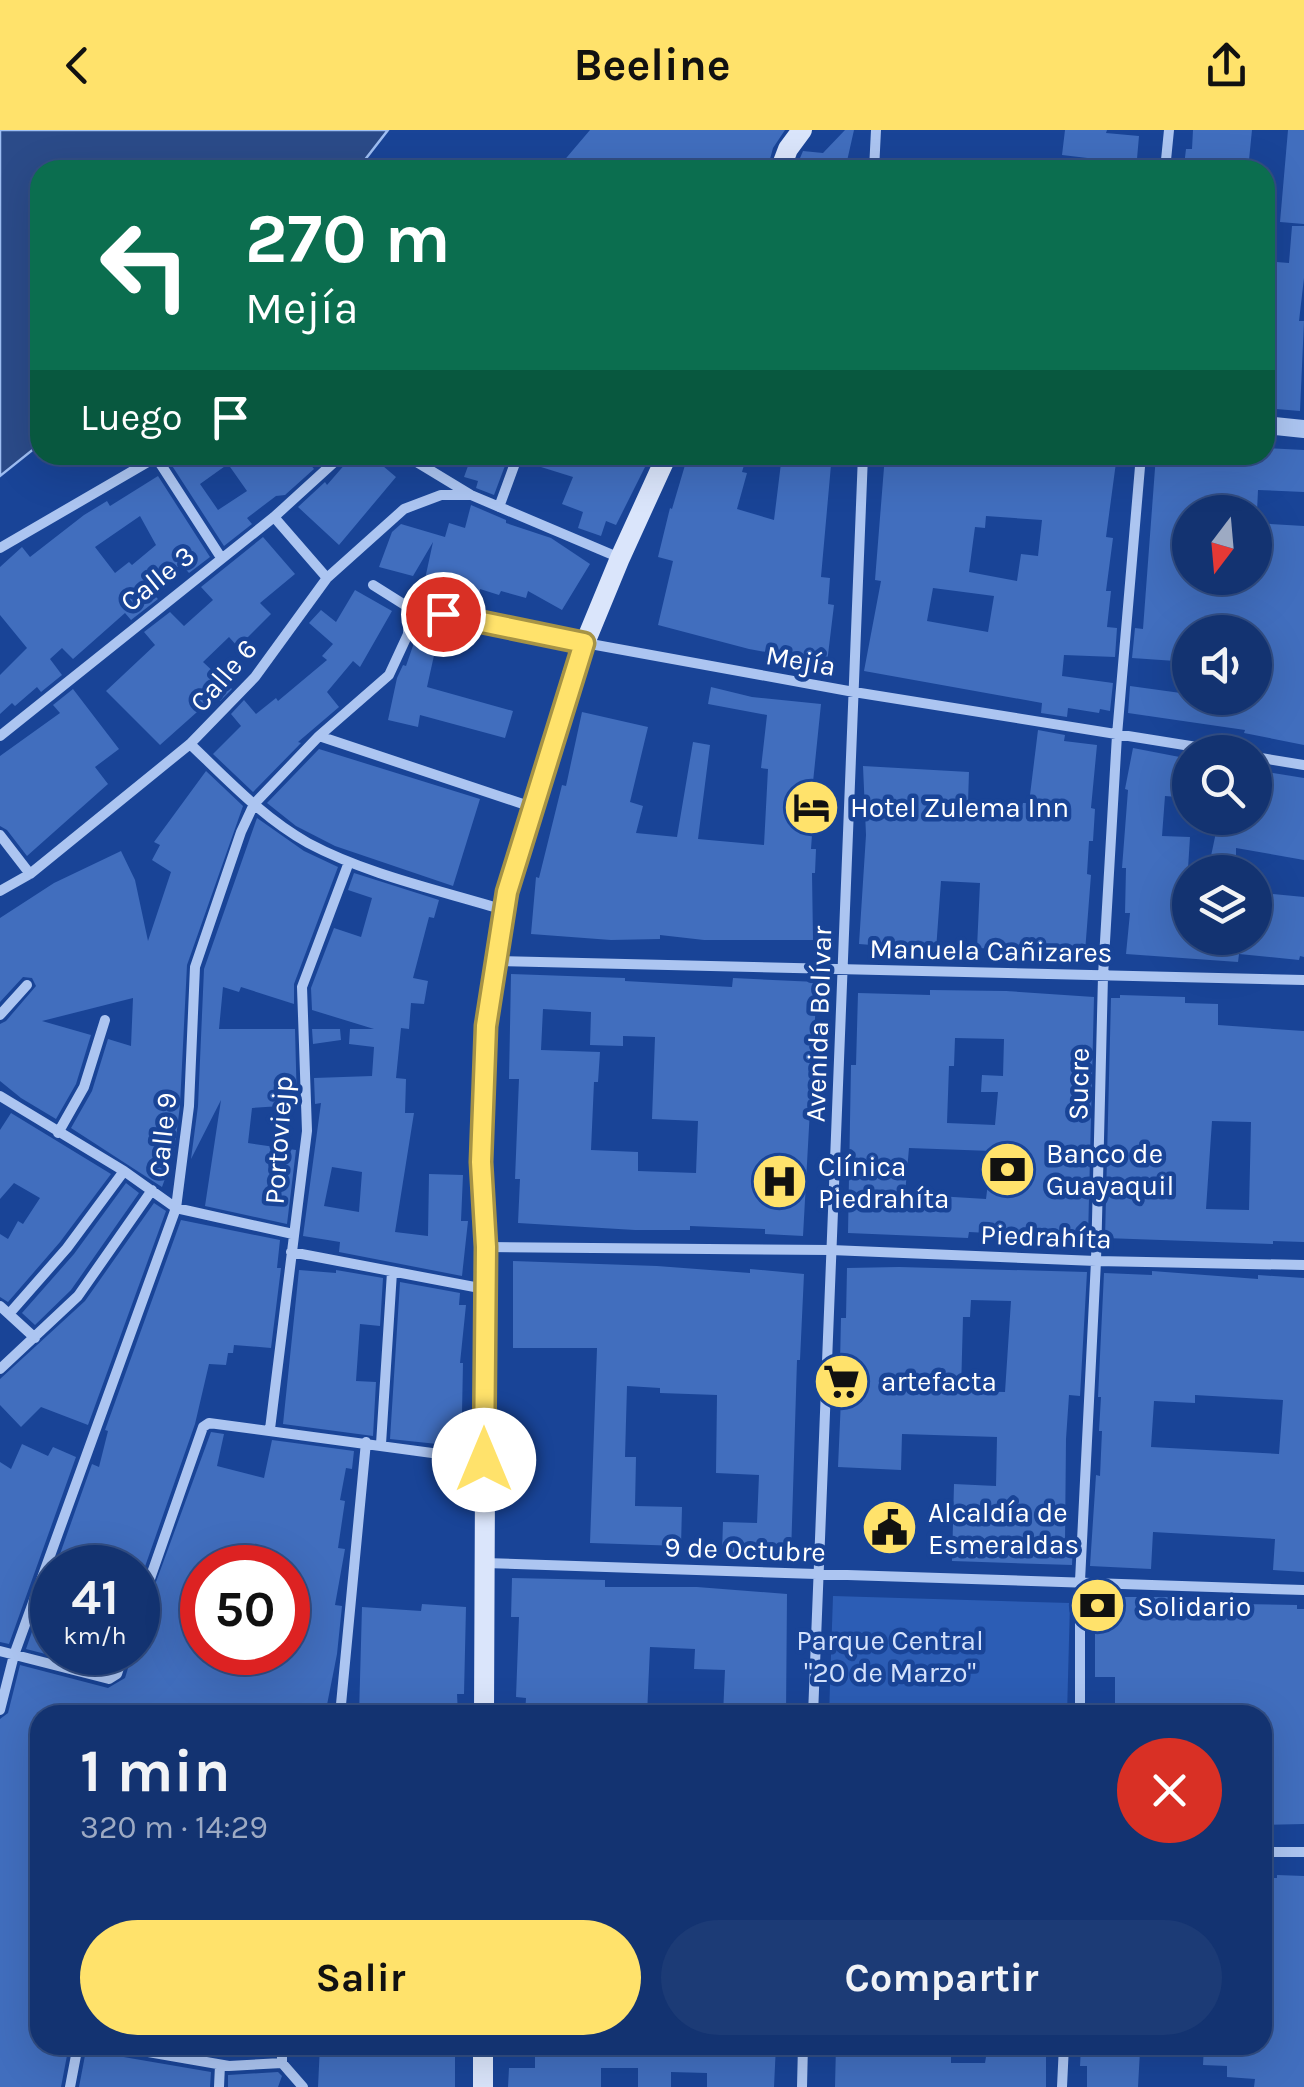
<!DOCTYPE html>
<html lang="es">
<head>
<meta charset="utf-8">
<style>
  body { margin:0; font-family:Karla,sans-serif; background:#1c3b76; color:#f1f3f6; height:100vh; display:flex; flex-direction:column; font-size:38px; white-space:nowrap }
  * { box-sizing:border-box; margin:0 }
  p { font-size:32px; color:#9daac3 }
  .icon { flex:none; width:55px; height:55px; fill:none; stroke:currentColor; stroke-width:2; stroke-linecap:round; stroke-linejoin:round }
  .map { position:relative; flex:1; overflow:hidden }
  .drawer { position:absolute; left:30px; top:1575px; width:1242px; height:350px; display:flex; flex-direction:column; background:#133371; border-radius:30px; box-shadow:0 10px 40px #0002,0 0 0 2px #324e84 }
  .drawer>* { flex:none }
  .hud { position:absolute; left:30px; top:30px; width:1245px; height:305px; border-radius:30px; box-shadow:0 10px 40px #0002,0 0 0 2px #324e84; background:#0b6e4f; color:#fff; overflow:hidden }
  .needle { width:65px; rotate:196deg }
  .controls { position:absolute; left:1172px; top:365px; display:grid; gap:20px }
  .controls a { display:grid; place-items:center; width:100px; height:100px; border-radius:50%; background:#133371; box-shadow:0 10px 40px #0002,0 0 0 2px #324e84; font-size:50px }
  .speed { position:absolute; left:30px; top:1415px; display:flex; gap:20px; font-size:50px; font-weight:700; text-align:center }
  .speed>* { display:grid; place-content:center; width:130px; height:130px; border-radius:50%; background:#133371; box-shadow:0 10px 40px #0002,0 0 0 2px #324e84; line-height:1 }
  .speed small { font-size:25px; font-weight:400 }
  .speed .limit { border:15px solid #d22; background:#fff; color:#111 }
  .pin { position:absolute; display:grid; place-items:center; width:85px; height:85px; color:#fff; margin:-42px; border:5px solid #fff; border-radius:50%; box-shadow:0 2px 10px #0007 }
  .me { position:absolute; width:110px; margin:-55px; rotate:0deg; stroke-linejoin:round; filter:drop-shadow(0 0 8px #0008) }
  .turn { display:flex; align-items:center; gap:35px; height:210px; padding:0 50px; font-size:45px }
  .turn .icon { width:130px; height:130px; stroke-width:2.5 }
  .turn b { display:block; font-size:70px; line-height:85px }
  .then { display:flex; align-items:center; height:95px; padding:0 50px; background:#0003; gap:20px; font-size:38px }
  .round { display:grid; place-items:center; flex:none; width:105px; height:105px; border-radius:52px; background:#1c3b76 }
  .summary { display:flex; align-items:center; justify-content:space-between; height:170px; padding:0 50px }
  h1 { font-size:60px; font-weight:700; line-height:75px }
  .primary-button { display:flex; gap:20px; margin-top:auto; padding:20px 50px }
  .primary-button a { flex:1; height:115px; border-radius:60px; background:#ffe26b; color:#111; font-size:40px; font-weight:700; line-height:115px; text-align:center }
  .primary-button a+a { background:#1c3b76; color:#f1f3f6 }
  header { display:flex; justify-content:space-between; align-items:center; height:130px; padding:0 50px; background:#ffe26b; color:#111; font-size:45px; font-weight:700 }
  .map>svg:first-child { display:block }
</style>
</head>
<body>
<header><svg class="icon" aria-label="back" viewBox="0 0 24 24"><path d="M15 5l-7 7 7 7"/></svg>Beeline<svg class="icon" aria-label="share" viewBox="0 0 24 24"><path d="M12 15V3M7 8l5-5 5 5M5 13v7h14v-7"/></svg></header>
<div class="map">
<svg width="1304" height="1957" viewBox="0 0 1304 1957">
  <rect width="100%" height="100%" fill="#194497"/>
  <path fill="#2c5db5" d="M833,1466l237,7 -3,112h-238z"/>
  <path fill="#2b4b89" stroke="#9ebef3" stroke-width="2.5" d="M0,0h388l-31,40h-317v274l-40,32z"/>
  <path fill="#416ebe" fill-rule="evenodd" d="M590,0h195l-12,18 -6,22h-211z
    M845,0h9l-9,40h-50l8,-19 20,2z
    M1065,0h42l-1,3 33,3 -3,34h-41l1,-11 -34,-4z
    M1193,0h59l-4,40 -64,-4 2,-17h6z
    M1288,0h16v94l-24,-2z
    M1292,96h12v52l-5,43h5l-4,90 -35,-3 12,-99 -12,-1v-47l24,2z
    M1265,318l39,2v42l-46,-2 -1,22h-67v66h65v-55l49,3v219l-60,-12 1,-3 -117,-17 2,-27 58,8v4h67l5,-66h-70v30l-58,-4 3,-30 8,1 13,-174h109z
    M179,325h96l8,10 13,-10h7l11,14 -29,26 -9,1 -29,22 5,6 -28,22 -55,-85zM228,334l19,27 -29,19 -18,-26z
    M353,325h17l26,22 -57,68 -41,-38 27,-25 2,3z
    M472,325h37l-15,40 -18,-7 2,-7 -14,-4z
    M527,325h124l-35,70 -10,-4 -5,15 -23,-8 5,-16 -21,-8 11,-27 -48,-15z
    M688,325h59l-5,17 5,1 -10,36 37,11 8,-65h47l-1,10h3l-10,112 9,1 -2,26 6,1 -7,58 -78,-14 -91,-24 15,-64 -15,-4 12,-49 2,1z
    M885,325h232l-11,82 7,1 -7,53h5l-4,36 10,1 -2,29 -51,-2 -2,21 51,7 -3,28 -10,-2 -1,4 -31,-5 -1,9 -26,-4 1,-10 -178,-32 17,-90 -6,-1zM986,386l56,4 -4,36 -17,-2 -4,27 -48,-9 6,-45 10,1zM933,458l61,8 -6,36 -61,-11z
    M158,346l52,81 -21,16 -8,-9 -32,26 9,9 -27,21 -6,-7 -52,46 -11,-11 -12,11 12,16 -21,17 -4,-5 -22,19 -3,-3 -12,11v-39l27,-27 -27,-33v-48l22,-20 8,10 54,-42 23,-14 3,5zM140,386l16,29 -24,20 -3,-3 -14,11 -20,-26z
    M471,375l35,15v3l45,15 39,26 -28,46 -34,-19 -2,7 -25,-7 -2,4 -19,-6 -1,6 -54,-16 8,-37 -20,34 -34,-9 13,-35 9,-8 44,13 4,-14 16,5z
    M263,407l32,37 -35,29 11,11 -33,33 -9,-10 -26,25 29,27 -12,12 -5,-5 -55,49 -54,-54 49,-46 -11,-13 26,-20 14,14 29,-26 -12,-13z
    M355,460l37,21 -32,56 -7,-6 -26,31 12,15 -41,35 3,1 -48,49 -40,-38 28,-28 -10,-12 13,-14 12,14 20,-16 2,3 49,-41 -5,-4 11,-12 -24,-21 12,-13 15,12z
    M417,491l55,13 -4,15 -31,-7 -10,45 86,24 -8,27 -85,-23 -2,12 -30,-7 9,-42 6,-13 3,1 10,-29z
    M711,557l41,10 69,7 -9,88h3l-4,57h5l-1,24h-3l1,67h-109l-44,-5v4l-49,1 -80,-6 5,-57 3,1 23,-93 4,1 16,-74 66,15 -18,75 13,4 -7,27 41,4 16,-95 17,3 -12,94 66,6 4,-76 -7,-1 6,-53 -59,-11z
    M73,559l46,60 -24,18 13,17 -81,72 -20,-26 -7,-4v-70l60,-43 -7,-8z
    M1038,600l27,5 -1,6 33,4 -6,63 4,1 -2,32h-4l-2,33 4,1 -6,77 -108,-4 3,-65 -39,-2 -5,69 -77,-6 7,-109 -3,-69 106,6 -1,31 54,4 1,-4h6z
    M1133,618l57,11v39l-25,-2 -3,40 28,1 -5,79h5v22h65v-28l16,1 2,-17 31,3v60l-4,-1 -1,4 -60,-6 -1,8 -112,-8 4,-41h-5l1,-45h-4l6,-78 -3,-1z
    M319,619l161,50 -27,87 -118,-40 -39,-20 -29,-23z
    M1255,640l49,8v82l-68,-12v10l-25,-2 8,-38h36z
    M206,641l37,35 -56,159 -7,140 -6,49 -12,33 -91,-59 21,-37 16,-52 23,7 2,-48 -91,23 49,14 -15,49 -20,35 -35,-21 -21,-17v-57l6,-3 30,-35 -4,-8 -9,-1 -23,25v-84l54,-35 67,-32 14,29 13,61 23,-69 -19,-12 8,-15 -6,-3z
    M257,688l47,33 34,16 -44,117v20l-53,-17 -2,5 -16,-5 -4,42h76l2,76 -45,3 -4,35 48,7 -9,74 -82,-18 16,-106 -30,59 7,-53 6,-137z
    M354,743l85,27 -5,18 -5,-1 -16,61 15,3 -4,23 -13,-1 -2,26 -8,-1 -5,50 10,1 -1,34h9l-19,119 33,4 1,-62 34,1 -2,46h7l-6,55 -123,-24 1,-10 -37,-6 18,-133 -6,1 -1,-26 58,-2 2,-29 -25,-3 1,-15h24l-62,-19 -1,-22 23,-60 27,9 11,-39 -24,-8zM332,1037l30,5 -3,40 -35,-6z
    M511,844l114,4v3l107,6 1,-9 84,4 -14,254 -38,-2v-5l-75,-3v4h-55l-117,-7 2,-44h-5l4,-100h-10zM543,879l48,3 -1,33 33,1v-10l32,1 -3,82 46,2 -2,52 -58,-2v-19l-47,-2 3,-68h4l2,-30 -59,-2z
    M930,860l76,1 88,6 -6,241 -119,-6 -1,6 -120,-5 3,-168h5l2,-72 72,2zM955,908l49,1 -1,37 -21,-1 -1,17h17l-3,33 -48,-2 2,-57h5zM909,1018l83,3 -6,48 -81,-5z
    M1120,865l65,2v6l33,1v21l86,6v211l-31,-1v3l-168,-6 6,-240h9zM1212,991l39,1 -2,88 -43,-1z
    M312,899h28l1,11 -28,4z
    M11,983l100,61 -51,68 -52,60 -8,-5v-63l8,5 10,-18 5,3 17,-26 -26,-15 -14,16v-69z
    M126,1053l13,10 -68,97 -36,35 -13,-12 52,-59z
    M154,1073l12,8 -78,214 -47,-18 -20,20 -21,-22v-26l85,-78z
    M181,1090l99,20 -3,28h4l-10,80 -37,-3 -1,8h-5l-2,12 -17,-1 -14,60 -54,154h-3v-10h-83l37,-104 7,3 9,-36 -3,-1z
    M513,1131l144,5 93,7v-4l54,5 -4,86h-3l-6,195 -69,-2 1,-31 34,1 2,-48 -43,-2 1,-78 -57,-2v-5l-33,-2 -2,71h11l-1,49 47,1 -1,39 -91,-3 7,-195h-84z
    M899,1137l188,5 -7,124 -11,-1 -3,44 -1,103h8l-1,23 -120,-4 2,-77 42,2 1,-49 -95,-3 -1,36 -63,-3 3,-68h4l1,-36h-6l1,-45h5l1,-50zM971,1170l40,1 -6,91 -44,-1 2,-74h7z
    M299,1140l37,3v-3l47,8 -3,48 -20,-2 -4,57 20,1 -3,54 -90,-12z
    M1152,1141l106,8v-4l46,3v294l-31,-2 2,-31 -122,-7 -2,37 -61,-3 6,-91 4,1 2,-45h-3l2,-34h-3l6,-124 48,2zM1195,1265l88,5 -4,54 -128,-7 3,-46 41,2z
    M400,1152l60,11 -1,12h7l-6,58h3l-1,50 -6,33 -66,-7z
    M211,1302l13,2 -7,32 47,12 8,-38 82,11 -2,18 -6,-1 -6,32 5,1 -7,47 7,1 -10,56 7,1 -5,48 -12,61h-285v181l-6,22 6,2v125h29l-8,42h-61v-368l8,-6 12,-48 88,23 17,-10 8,-26h5l4,-32zM202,1438h86v84h-86z
    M22,1314l26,12 5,-9 23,10 -67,187 -9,-2v-180l11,7z
    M52,1444v78h63l-7,18 -82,-21z
    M512,1448l93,2v7h92l90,7 -1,121h-63l2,-45 -31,-1 1,-20 -45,-2 -3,68h-122l1,-17 -10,-1 3,-80h-8z
    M1095,1467h77v6l125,2v4h7v215l-42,1v-110h-147v-38h-20z
    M422,1474l44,3 -2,87h-7l1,21h-99l3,-108 59,4z
    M1277,1745l27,1v211h-50l1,-8 -28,-2v-11l-24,-1 1,-20 58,2v-169h15z
    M87,1915h12l7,9 105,18 -1,15h-131z
    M159,1915h114v10l-43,2z
    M320,1915h132v12h3v30h-137z
    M535,1915h241l-2,42h-67v-14l-36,-1v15h-33v-19h-37v19h-93l1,-19h26z
    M836,1915l115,2v16h34l3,-18h58v42h-211z
    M1081,1917l59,4 -2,36h-51v-21h-7z
    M278,1942l4,4 -4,11h-50v-12z"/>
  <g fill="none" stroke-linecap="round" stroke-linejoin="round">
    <path stroke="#acc5f1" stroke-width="10" d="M874,40l2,-40
      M1165,40l4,-40
      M405,325l66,40 149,63
      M156,327l64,99
      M499,377l19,-52
      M274,387l53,61
      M0,418l160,-93
      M373,455l35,22 177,36 269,49 374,60
      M0,606l274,-219 68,-62
      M319,606l213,71
      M190,614c37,35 73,74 118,99 60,32 131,47 196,67
      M1255,627l49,8
      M0,705l30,39
      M0,761l30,-17 160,-130 65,-67 72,-99 77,-69 37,-14h30
      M496,831l808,19
      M0,885l27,-30
      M0,966l124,75 52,37 117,26
      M58,1003l26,-46 21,-67
      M486,1117l345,3 265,11 208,4
      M291,1122l194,37
      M0,1176l35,32
      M9,1184l58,-66 57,-77
      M0,1239l78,-73 74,-106
      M270,1299l37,-298 -5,-144 47,-125
      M381,1314l11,-172
      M485,1433l819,27
      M138,1483l65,-186 6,-4 275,37
      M0,1521l109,28 8,-5 7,-22
      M0,1580l14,-55 162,-447 13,-102 6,-139 46,-135 13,-28 65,-68 70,-61 19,-41v-27
      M340,1585l26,-273
      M813,1585l50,-1260
      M1080,1585v-134l16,-320 7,-285 14,-241 24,-280
      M1262,1722h42
      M108,1915l121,21 53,-3
      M282,1915v18l21,24
      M70,1957l8,-42
      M219,1957l1,-22
      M802,1957l1,-42
      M1062,1957l2,-42"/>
    <path stroke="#acc5f1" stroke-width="18" d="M1265,295l39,4"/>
    <path stroke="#dae5fb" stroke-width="20" d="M780,40l8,-21 14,-19
      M484,1585l2,-468 -5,-85 5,-136 21,-133 66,-221 47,-114 47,-103
      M483,1957v-42"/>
  </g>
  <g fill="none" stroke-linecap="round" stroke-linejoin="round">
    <defs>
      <path id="route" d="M443,484l141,29 -77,249 -21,134 -5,136 5,85 -2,213"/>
    </defs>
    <use href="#route" stroke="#a69346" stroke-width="25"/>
    <use href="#route" stroke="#ffe26b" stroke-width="18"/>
  </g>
  <defs>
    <symbol id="hotel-disc" viewBox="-11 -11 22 22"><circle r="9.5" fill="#ffe26b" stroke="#194497"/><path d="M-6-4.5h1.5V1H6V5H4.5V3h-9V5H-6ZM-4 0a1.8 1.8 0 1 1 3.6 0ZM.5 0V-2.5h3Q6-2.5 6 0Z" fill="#111"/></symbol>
    <symbol id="bank-disc" viewBox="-11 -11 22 22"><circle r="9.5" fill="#ffe26b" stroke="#194497"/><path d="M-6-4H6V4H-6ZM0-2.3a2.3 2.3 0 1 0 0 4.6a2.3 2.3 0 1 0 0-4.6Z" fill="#111"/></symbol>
    <symbol id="hospital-disc" viewBox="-11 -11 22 22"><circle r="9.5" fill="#ffe26b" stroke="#194497"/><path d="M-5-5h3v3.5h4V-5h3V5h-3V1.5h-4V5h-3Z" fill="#111"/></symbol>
    <symbol id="supermarket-disc" viewBox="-11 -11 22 22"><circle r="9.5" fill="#ffe26b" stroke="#194497"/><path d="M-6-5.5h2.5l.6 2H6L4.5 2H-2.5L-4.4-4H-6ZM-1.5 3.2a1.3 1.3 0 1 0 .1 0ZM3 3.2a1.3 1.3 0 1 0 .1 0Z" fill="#111"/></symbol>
    <symbol id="civic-disc" viewBox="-11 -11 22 22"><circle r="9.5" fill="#ffe26b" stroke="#194497"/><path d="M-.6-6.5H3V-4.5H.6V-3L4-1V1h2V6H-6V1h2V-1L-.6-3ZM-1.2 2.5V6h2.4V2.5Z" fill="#111"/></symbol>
  </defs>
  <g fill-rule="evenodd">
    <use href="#hotel-disc" x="780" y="646" width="63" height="63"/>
    <use href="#bank-disc" x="976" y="1008" width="63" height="63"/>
    <use href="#hospital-disc" x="748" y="1020" width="63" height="63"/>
    <use href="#supermarket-disc" x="810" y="1220" width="63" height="63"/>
    <use href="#civic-disc" x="858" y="1366" width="63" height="63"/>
    <use href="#bank-disc" x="1066" y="1444" width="63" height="63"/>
  </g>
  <g text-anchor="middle" stroke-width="9" stroke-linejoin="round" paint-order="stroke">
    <g font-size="28" fill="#fff" stroke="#194497">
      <text transform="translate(157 448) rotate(-39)" y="10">Calle 3</text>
      <text transform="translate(801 530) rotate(10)" y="10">Mejía</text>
      <text transform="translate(223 545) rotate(-49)" y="10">Calle 6</text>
      <text transform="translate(991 820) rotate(1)" y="10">Manuela Cañizares</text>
      <text transform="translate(818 894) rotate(-88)" y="10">Avenida Bolívar</text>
      <text transform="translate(1078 954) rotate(-89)" y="10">Sucre</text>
      <text transform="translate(162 1005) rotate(-84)" y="10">Calle 9</text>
      <text transform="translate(278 1010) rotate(-86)" y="10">Portoviejp</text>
      <text transform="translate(1046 1106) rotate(2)" y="10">Piedrahíta</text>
      <text transform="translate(745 1419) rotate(2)" y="10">9 de Octubre</text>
    </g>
    <g font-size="28" fill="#fff" stroke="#194497" text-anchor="start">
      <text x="850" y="687">Hotel Zulema Inn</text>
      <text x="1046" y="1033">Banco de<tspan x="1046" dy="32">Guayaquil</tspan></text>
      <text x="818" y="1046">Clínica<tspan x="818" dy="32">Piedrahíta</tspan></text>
      <text x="881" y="1261">artefacta</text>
      <text x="928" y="1392">Alcaldía de<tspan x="928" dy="32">Esmeraldas</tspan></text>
      <text x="1137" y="1486">Solidario</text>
    </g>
    <g font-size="28" fill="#d3e1fc" stroke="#194497">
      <text x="890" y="1520">Parque Central<tspan x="890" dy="32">"20 de Marzo"</tspan></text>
    </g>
  </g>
</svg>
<div class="controls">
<a><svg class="needle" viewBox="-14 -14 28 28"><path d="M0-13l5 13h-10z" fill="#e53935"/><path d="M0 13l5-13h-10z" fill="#9daac3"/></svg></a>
<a><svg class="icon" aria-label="sound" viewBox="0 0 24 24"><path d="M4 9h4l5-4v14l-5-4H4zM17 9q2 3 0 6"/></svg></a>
<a><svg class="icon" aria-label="search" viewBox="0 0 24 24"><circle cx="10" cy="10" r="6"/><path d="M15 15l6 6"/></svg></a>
<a><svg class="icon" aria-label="layers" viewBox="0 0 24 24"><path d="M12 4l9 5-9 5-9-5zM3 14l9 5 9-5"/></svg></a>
</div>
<div class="speed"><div>41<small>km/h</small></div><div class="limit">50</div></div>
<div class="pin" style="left:443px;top:484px;background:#d93025"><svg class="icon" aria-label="arrive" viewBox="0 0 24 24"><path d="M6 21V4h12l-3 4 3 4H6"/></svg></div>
<svg class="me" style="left:484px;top:1330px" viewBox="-20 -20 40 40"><circle r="19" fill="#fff"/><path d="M0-13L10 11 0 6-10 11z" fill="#ffe26b"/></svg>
<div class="hud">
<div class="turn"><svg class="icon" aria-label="left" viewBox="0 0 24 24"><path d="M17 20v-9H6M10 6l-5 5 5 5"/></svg><div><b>270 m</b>Mejía</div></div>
<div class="then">Luego<svg class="icon" aria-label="arrive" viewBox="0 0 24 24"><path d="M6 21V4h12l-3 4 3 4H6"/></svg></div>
</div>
<section class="drawer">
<div class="summary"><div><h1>1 min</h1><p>320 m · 14:29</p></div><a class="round" style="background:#d93025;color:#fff"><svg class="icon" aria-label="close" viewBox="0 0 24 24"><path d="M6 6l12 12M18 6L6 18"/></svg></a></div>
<div class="primary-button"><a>Salir</a><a>Compartir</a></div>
</section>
</div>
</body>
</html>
